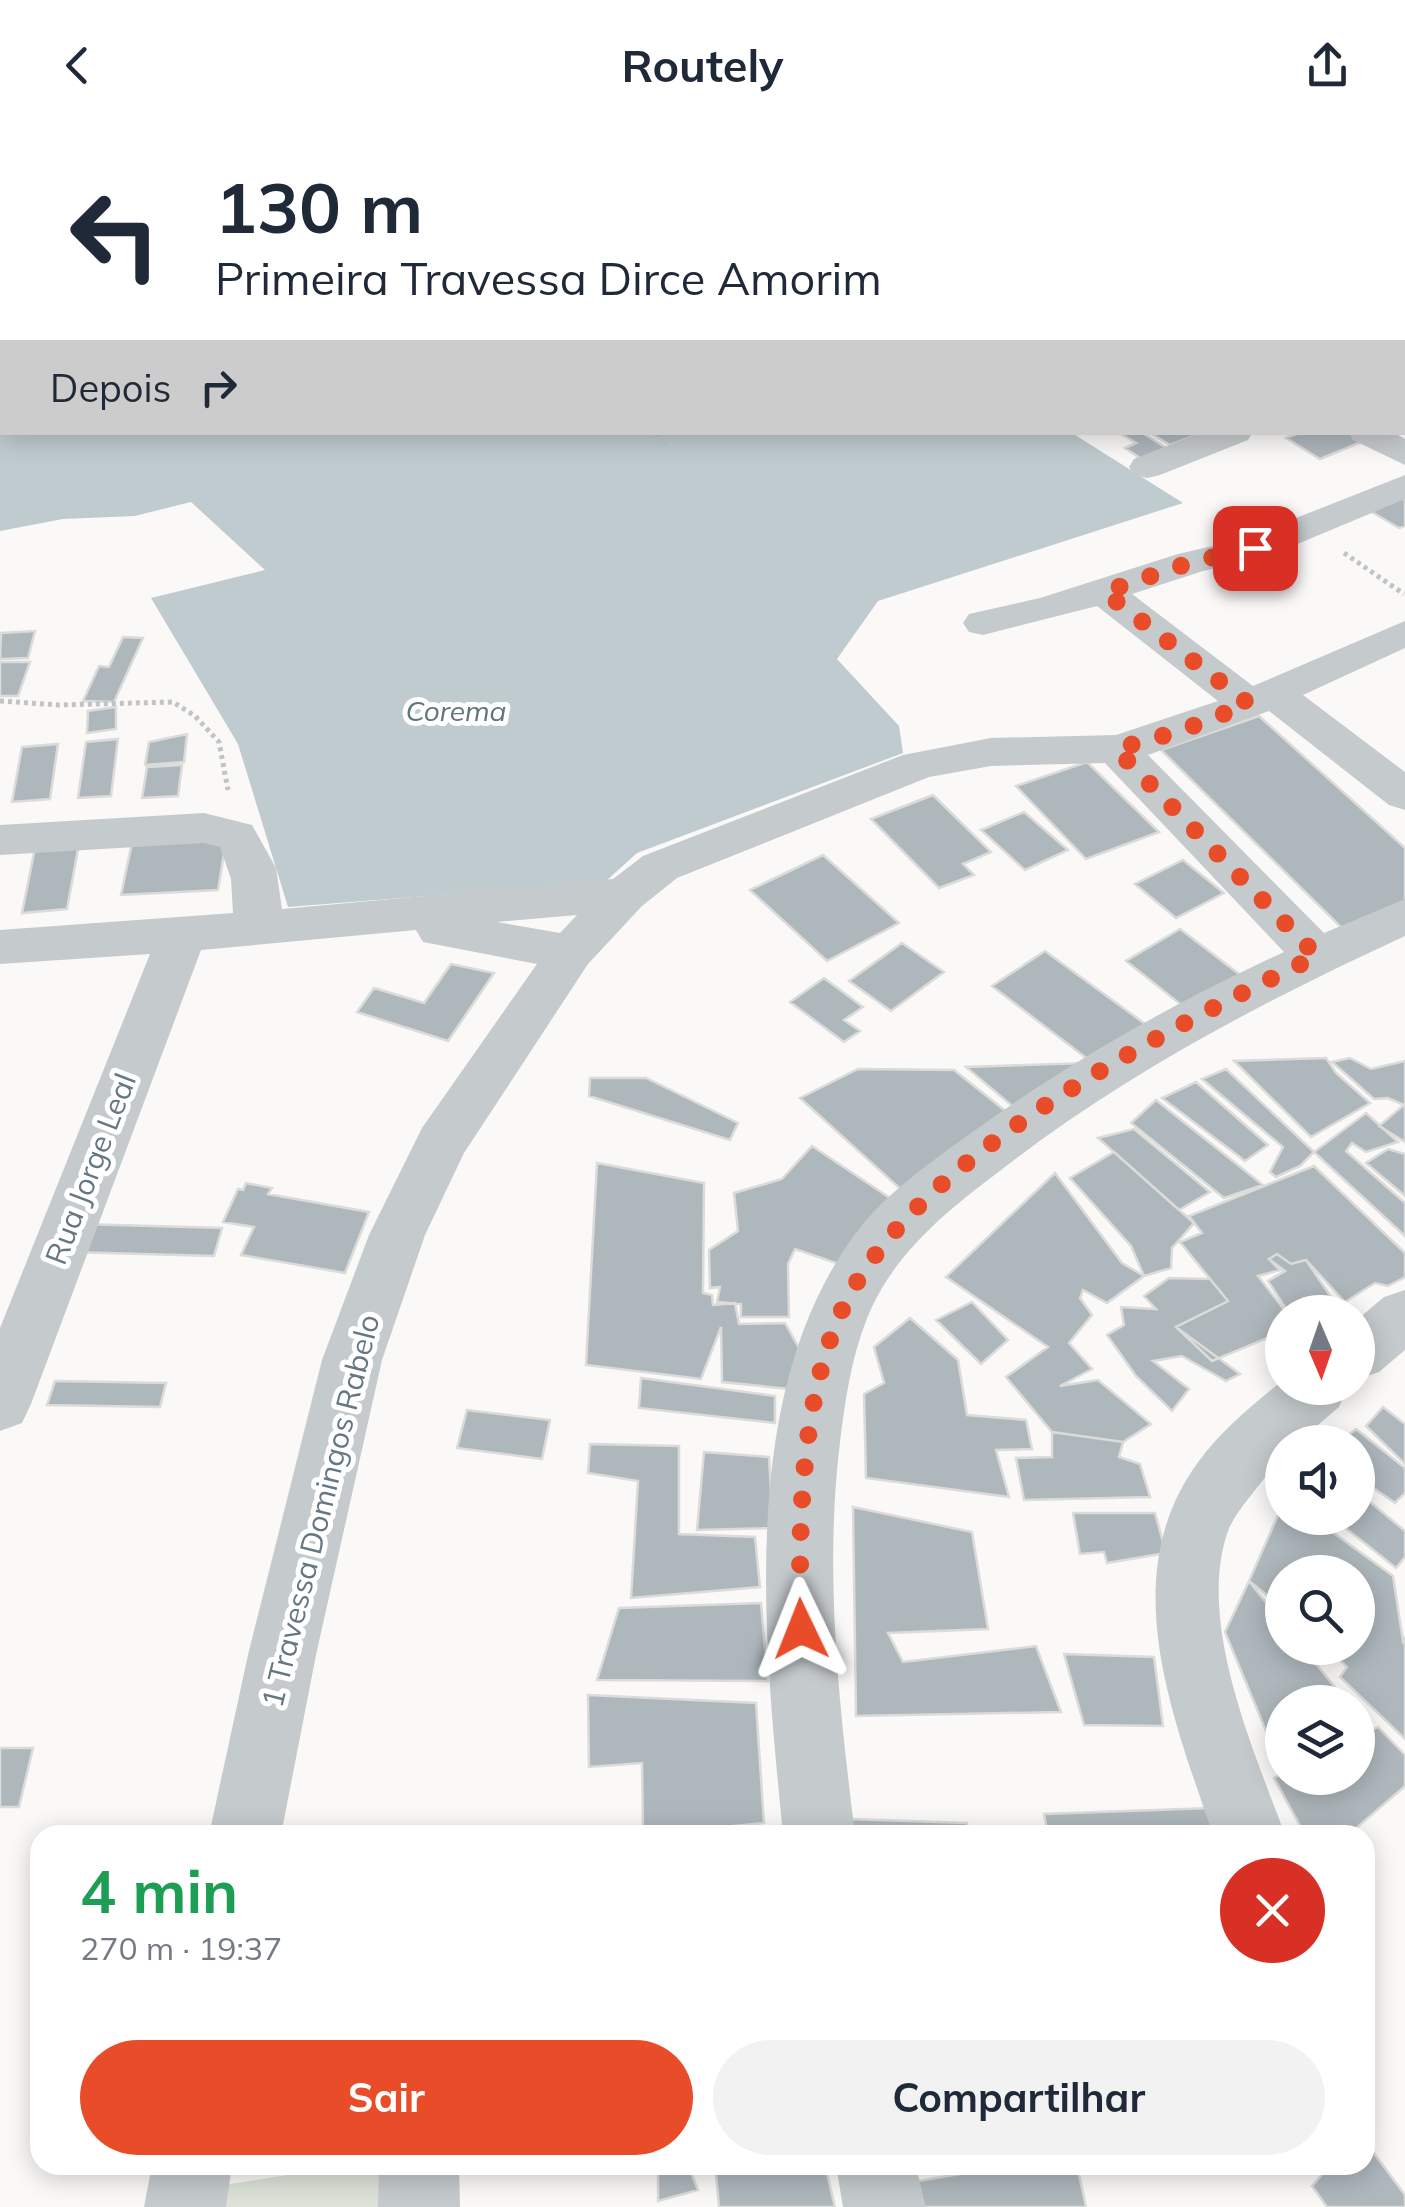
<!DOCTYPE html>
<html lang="pt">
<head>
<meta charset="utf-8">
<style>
  body { margin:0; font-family:Mulish,sans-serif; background:#f2f2f3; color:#1f2937; height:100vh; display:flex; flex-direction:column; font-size:38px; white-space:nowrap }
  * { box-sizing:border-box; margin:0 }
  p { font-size:32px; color:#747a83 }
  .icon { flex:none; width:55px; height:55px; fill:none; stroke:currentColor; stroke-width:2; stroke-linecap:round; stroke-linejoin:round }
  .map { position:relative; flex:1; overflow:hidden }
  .drawer { position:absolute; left:30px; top:1695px; width:1345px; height:350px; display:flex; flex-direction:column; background:#fff; border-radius:30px; box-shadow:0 5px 25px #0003 }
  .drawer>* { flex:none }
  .hud { position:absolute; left:0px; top:0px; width:1405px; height:305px; box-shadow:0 5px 25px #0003; background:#fff; color:#1f2937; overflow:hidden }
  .needle { width:65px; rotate:178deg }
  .tools { position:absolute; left:1265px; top:1165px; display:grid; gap:20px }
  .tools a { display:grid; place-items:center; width:110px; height:110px; border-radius:50%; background:#fff; box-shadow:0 5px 25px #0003; font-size:50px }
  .pin { position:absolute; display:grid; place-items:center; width:85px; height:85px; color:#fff; margin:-42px; border-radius:20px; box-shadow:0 5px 15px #0006 }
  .me { position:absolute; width:110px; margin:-55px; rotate:358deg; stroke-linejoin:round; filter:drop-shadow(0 0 8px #0008) }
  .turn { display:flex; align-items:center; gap:35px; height:210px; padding:0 50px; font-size:45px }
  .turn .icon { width:130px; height:130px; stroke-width:2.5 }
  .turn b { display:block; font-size:70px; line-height:85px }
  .then { display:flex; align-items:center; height:95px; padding:0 50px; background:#0003; gap:20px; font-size:38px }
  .round { display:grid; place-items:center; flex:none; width:105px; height:105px; border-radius:52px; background:#f2f2f3 }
  .head { display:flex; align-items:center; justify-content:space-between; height:170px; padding:0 50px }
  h1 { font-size:60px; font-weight:700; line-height:75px; color:#1e9e55 }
  .primary-button { display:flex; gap:20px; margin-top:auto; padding:20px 50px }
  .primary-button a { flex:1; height:115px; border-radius:60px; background:#e94c28; color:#fff; font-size:40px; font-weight:700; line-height:115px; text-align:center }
  .primary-button a+a { background:#f2f2f3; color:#1f2937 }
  header { display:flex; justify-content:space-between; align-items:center; height:130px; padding:0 50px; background:#fff; font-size:45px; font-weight:700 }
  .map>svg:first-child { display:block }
</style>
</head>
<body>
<header><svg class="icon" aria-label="back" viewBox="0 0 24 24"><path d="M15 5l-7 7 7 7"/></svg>Routely<svg class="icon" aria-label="share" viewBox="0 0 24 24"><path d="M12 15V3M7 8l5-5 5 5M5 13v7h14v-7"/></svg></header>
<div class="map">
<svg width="1405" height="2077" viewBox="0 0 1405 2077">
  <rect width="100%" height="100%" fill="#faf9f7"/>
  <path fill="#dce2d8" d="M351,2035h42l-1,42h-178l3,-21z"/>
  <path fill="#bfcbcf" d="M0,0l462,2h-460v300l1070,1 111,70 -305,98 -41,58 62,67 4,27 -266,100 -32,29 -317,25 -50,-163 -87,-146 114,-28 -74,-68 -56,14 -72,3 -63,12z"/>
  <path fill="#aeb7bc" stroke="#dbdbd9" stroke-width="2.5" d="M1118,302h23l27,17 -25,11 -18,-12 11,-5z
    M1149,302h55l-34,13z
    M1302,302h47l15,9 -44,18 -34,-21z
    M1405,366v30l-6,2 -29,-17z
    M35,501l-7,27 -28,1 1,-26z
    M123,507l20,1 -29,64 -31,-1 16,-35 10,1z
    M0,532h30l-12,34h-18z
    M116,577v22l-29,4 1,-22z
    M1259,586l146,132v67l-54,22 -190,-187z
    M187,604l-3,28 -39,3 4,-23z
    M118,609l-7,57 -33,2 8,-56z
    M58,614l-8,55 -38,3 10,-55z
    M1087,632l72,70 -73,27 -70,-73z
    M182,635l-4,31 -36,2 5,-31z
    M933,665l58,57 -28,12 11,11 -35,13 -68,-69z
    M1024,682l44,38 -43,20 -44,-40z
    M207,704l18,13 -7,43 -97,5 12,-57z
    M79,714l-12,65 -45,4 13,-65z
    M823,725l76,68 -72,38 -77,-71z
    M1183,730l41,33 -48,25 -41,-34z
    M1180,799l63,48 -54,34 -63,-50z
    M902,813l42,29 -53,39 -42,-30z
    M1045,821l107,78 -54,38 -106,-81z
    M451,834l43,9 -46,68 -91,-29 17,-24 50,15z
    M824,848l39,29 -19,13 16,11 -16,11 -54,-40z
    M1326,928l10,15 34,30 -59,34 -77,-76z
    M1350,928l21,11 34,-8v81l-26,-16 25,-21 -16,-7 -14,1 -42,-37z
    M1086,933l-63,52 -57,-48z
    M858,939l96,1 59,47 -106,78 -107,-97z
    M1226,939l88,83 -14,14 -24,11 -6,-5 13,-25 -81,-68z
    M590,948h56l92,45 -8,17 -141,-44z
    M1196,952l72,63 -23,16 -83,-63z
    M1156,970l107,85 -39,13 -93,-75z
    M1366,983l32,29 -32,10 -14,-9 -6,8 59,52v33l-91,-84z
    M1134,999l76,63 -31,18 -81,-72z
    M812,1016l81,54 -45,67 -53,-18 -7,15 1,53h-48v-13l-24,-2 3,-15 -10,1 -1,-38 29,-19 -4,-38 48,-14z
    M1388,1019l17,5v42l-39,-33z
    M1114,1022l80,71 -22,25 -1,20 -27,8 -13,-30 -61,-68z
    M597,1033l107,20 -1,110 9,2 1,10 22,-2 4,21 46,-1 14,25v42l-77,-8 -1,-55 -20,52 -115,-14z
    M1314,1036l91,87v24l-17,9 -13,-3 -30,19 -39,-42 -15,4 -14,-10 -8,5 11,11 -22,6 28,36h-4v20l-70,29 -36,-34 52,-26 -48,-59 22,-9 -13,-17z
    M1055,1043l67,90 22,13 -37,27 -24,-13 -3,8 12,17 -23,28 23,26 -32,17 38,-6 53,44 -28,18 -71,-10 -46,-55 42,-30 -102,-70z
    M246,1053l26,5 -4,6 101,18 -24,61 -104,-18 13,-28 -31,-5 15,-33 5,1z
    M80,1094l142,4 -8,28 -143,-4z
    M1277,1124l14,10 15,-4 31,46 -13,6h-36l-20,-31 17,-10 -16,-12z
    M1169,1148l41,1 18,22 -52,26 64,47 -14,7 -44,-25 -29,5 36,28 -17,22 -36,-35 -29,-41 17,-10 -3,-18 35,2 -12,-13z
    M972,1172l36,38 -27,24 -45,-44z
    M910,1188l48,42 9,55 59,5 6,29 -36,1 13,47 -143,-19 -2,-84 20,-11 -10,-36z
    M641,1248l134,18v27l-136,-15z
    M55,1251l111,2 -6,24 -113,-2z
    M1383,1277l22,17v40l-39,-38z
    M467,1280l83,10 -8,39 -85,-11z
    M1356,1299l49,39v25l-10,10 -37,-26v-35h-19z
    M1052,1302l71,10 -4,15 21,7 10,33 -126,3 -8,-42 36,-1z
    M590,1314l89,2v88l76,3 5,50 -129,11 7,-117 -50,-8z
    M704,1322l65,5 4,71 -76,2z
    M1358,1362l47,39v26l-9,11 -63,-50h25z
    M1282,1376v12h31l80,58 10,65 2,-4v102l-65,-62 7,-10 -18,-19h29v-76h-76v35l-33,-26z
    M853,1377l119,25 16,97 -100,4 15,29 133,-16 25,66 -205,4z
    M1073,1383h82l11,40 -59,10 -3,-11 -24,2z
    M1249,1451l33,42v25h21l44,54h-65v54l-4,4 -53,-128z
    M761,1473l7,78 -171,-1 22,-72z
    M1064,1524l90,3 9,69 -79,-1z
    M588,1565l168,8 8,120 -121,12 -1,-72 -53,4z
    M1378,1597l27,28v31l-50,43 10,6h-60l-31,-57 8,-4v4h76v-41z
    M0,1618h33l-14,59h-19z
    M1212,1678l5,27h-169l-4,-21z
    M848,1689l119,4 3,12h-115z
    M1365,2011l40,54v12h-78l-15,-21 18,-21h35z
    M658,2035h30l10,25 -40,11z
    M715,2035h110l10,42h-116z
    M1013,2035h64l9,42h-162l-6,-26z"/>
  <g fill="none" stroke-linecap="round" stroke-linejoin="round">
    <path stroke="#c1c3c5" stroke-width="4" stroke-dasharray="2.5 2.5" stroke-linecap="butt" d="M653,302l14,14"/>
    <path stroke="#c1c3c5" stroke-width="5" stroke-dasharray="4 4" stroke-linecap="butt" d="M1344,423l60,41
      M0,571l59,4 114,-3 22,14 24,26 9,48"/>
    <path fill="#c5cacd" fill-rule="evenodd" d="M567,0h32l1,2h-31z
      M1128,0h32l1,2h-31z
      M1274,0h33l1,2h-32z
      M1402,44l3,1v18l-3,-1z
      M1402,166l3,1v21l-3,-1z
      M1402,255h3l-3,21z
      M1202,302h51l-5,8 -88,35 -13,3 -13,-3 -5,-8 5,-8z
      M1348,302h45l12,7v26l-52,-25z
      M1405,345v24l-136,57 -66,15 -71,23 121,92 152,-65v27l-102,47 102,77v38l-16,-5 -120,-94 -121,44 176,178 81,-34v37c-141,65 -277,136 -400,231 -53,40 -106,81 -134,142 -19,43 -25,87 -31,133 -16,131 -1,262 15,393h-72c-18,-189 -48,-441 73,-602 29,-39 70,-67 108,-95 100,-73 207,-134 320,-186l-179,-189 -114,3 -62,11 -252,101 -35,28 -54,58 -124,189 -39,82 -43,125 -66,295 -35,180h-72l39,-180 74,-295 47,-125 53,-107 115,-164 -114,-22 -7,-12 -215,20 -170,454 -9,19 -22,8v-103l150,-374 -150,10v-34l233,-17 -2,-34 -11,-32 -16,-4 -204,12v-30l204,-12 48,12 24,43 6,41 331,-30 30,-23 260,-101 88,-17 125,-3 102,-34 -121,-95 -114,29 -14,-3 -6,-9 6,-9 71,-16 138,-44 65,-15zM577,785l-17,18 -63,-11z
      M1405,1160v60l-26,22 -21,7v-60l26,-22z
      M1282,1251v7h66l-9,19 -41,35h-16c0,26 -43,59 -54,89 -32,91 26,219 57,304h-72c-40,-119 -99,-260 -14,-374 23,-31 53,-56 83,-80z
      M152,2035h80l-6,42h-82z
      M379,2035h80l1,42h-82z
      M836,2035h80l9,42h-82z"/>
  </g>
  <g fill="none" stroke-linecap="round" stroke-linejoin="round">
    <path stroke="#e94c28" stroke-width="18" stroke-dasharray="0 32.4" d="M801,1499c-3,-99 -1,-230 42,-321 72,-154 325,-279 474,-352l-201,-207 64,-18 69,-27 -145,-112 88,-30 63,-14"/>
  </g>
  <g text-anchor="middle" stroke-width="10" stroke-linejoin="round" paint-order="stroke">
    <g font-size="28" font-style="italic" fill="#5e767d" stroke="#fff">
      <text x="456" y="591">Corema</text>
    </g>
    <g font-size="30" fill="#647783" stroke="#fff">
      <text transform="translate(91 1039) rotate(-69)" y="10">Rua Jorge Leal</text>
      <text transform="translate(321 1381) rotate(-76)" y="10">1 Travessa Domingos Rabelo</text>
    </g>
  </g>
</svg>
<div class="tools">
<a><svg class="needle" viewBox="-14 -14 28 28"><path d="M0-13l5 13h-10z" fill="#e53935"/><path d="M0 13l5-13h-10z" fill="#747a83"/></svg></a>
<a><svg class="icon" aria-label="sound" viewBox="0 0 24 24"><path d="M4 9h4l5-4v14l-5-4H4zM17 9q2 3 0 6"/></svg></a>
<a><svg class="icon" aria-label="search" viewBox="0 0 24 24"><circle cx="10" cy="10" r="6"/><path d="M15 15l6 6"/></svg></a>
<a><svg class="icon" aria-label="layers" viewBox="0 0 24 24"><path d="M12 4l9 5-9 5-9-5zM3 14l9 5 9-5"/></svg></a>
</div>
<div class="pin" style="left:1255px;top:418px;background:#d93025"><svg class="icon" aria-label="arrive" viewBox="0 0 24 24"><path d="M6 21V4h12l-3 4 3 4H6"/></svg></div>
<svg class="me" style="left:801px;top:1499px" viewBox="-20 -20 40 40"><path d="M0-17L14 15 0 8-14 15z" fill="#e94c28" stroke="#fff" stroke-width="4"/></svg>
<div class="hud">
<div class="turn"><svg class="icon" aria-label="left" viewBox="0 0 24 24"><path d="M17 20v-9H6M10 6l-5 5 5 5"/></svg><div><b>130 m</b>Primeira Travessa Dirce Amorim</div></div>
<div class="then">Depois<svg class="icon" aria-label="right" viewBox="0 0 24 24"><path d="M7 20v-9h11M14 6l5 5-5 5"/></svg></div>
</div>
<section class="drawer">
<div class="head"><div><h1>4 min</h1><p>270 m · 19:37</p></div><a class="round" style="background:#d93025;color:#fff"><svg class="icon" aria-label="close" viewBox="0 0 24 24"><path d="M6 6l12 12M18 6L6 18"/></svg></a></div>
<div class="primary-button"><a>Sair</a><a>Compartilhar</a></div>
</section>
</div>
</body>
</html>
